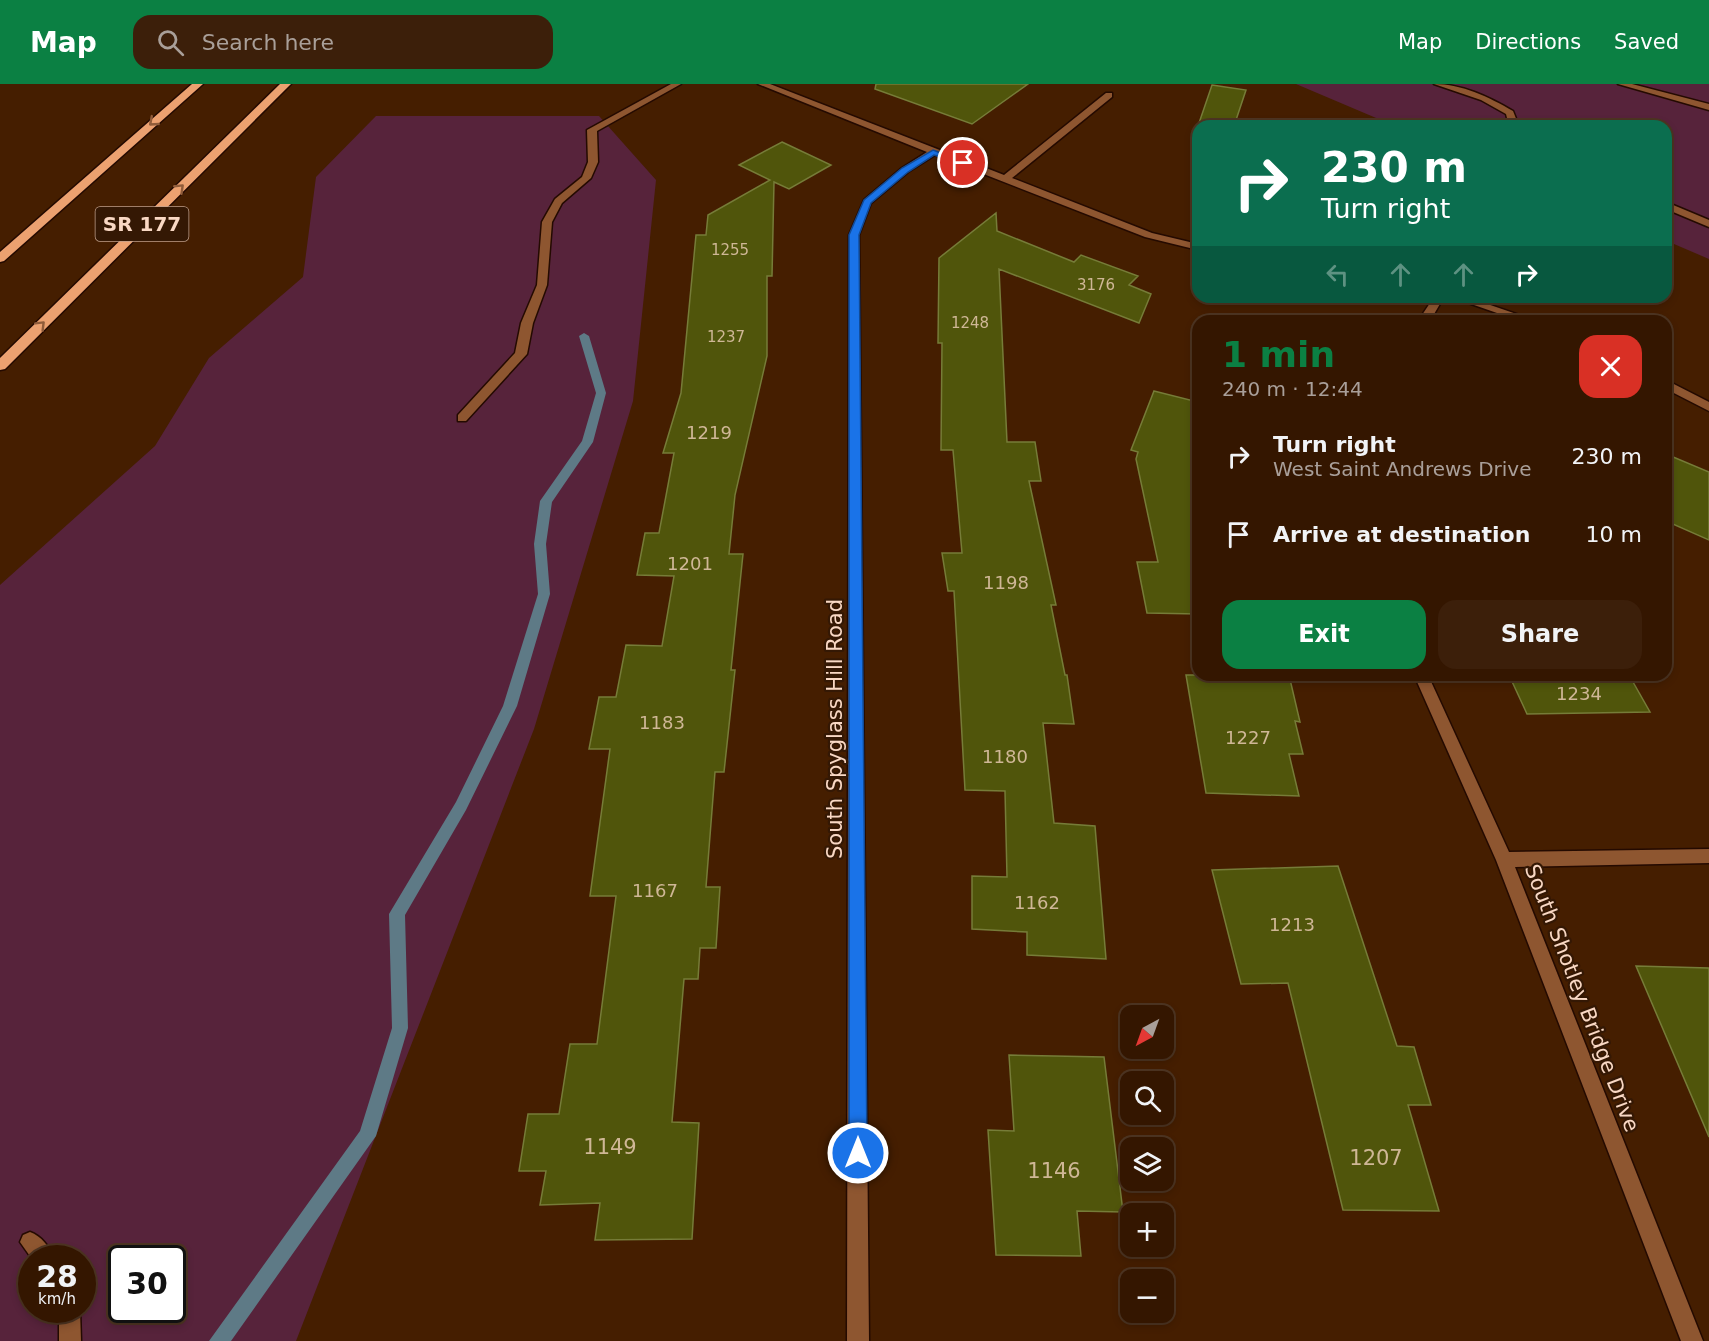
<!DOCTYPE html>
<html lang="en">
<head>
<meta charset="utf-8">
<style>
  body { margin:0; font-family:"DejaVu Sans",sans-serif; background:#3c1f0a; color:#f1f3f6; height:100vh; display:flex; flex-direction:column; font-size:22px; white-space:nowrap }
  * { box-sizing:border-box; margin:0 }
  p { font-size:20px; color:#a99f99 }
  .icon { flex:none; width:33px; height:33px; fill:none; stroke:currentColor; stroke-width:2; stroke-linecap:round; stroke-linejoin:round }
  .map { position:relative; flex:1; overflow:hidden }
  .drawer { position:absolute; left:1192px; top:231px; width:480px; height:366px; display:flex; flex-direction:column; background:#341600; border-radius:18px; box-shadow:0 3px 9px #0003,0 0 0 2px #4e3522 }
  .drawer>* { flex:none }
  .hud { position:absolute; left:1192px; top:36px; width:480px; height:183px; border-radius:18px; box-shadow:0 3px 9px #0003,0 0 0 2px #4e3522; background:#0b6e4f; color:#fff; overflow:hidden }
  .needle { width:39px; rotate:221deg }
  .controls { position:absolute; left:1120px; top:921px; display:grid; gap:12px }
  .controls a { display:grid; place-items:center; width:54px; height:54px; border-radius:12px; background:#341600; box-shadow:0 3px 9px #0003,0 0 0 2px #4e3522; font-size:30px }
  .speed { position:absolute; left:18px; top:1161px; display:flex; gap:12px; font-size:30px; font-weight:700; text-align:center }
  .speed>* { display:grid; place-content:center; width:78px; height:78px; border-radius:50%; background:#341600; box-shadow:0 3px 9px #0003,0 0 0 2px #4e3522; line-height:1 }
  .speed small { font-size:15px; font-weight:400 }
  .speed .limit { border:3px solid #111; border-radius:9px; background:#fff; color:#111 }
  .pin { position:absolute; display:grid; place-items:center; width:51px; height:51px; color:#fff; margin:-26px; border:3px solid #fff; border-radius:50%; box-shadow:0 2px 6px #0007 }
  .me { position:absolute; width:66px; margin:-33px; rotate:0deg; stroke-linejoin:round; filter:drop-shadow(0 0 4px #0008) }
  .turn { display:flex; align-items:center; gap:21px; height:126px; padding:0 30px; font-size:27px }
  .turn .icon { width:78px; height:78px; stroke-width:2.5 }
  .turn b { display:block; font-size:42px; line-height:51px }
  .lanes { display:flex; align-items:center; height:57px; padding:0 30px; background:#0003; justify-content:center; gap:30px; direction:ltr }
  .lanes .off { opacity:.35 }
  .round { display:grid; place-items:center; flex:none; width:63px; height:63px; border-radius:18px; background:#3c1f0a }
  .headline { display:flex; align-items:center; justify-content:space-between; height:102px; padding:0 30px }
  h1 { font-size:36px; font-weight:800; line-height:45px; color:#0b8043 }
  .cta { display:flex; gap:12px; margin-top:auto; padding:12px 30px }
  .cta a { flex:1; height:69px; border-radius:18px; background:#0b8043; color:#fff; font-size:24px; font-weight:800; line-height:69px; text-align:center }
  .cta a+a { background:#3c1f0a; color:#f1f3f6 }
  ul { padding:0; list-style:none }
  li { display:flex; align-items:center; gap:18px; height:78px; padding:0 30px }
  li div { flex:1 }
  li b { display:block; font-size:22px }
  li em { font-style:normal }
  header { display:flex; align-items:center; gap:36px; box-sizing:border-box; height:84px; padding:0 30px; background:#0b8043; color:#fff }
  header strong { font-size:28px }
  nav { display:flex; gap:33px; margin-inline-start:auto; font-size:21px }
  .search { width:420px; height:54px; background:#3c1f0a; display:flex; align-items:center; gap:15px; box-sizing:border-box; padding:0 21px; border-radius:18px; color:#a99f99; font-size:22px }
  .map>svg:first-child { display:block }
</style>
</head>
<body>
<header>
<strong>Map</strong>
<div class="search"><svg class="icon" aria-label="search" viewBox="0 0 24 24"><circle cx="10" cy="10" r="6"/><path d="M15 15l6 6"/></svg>Search here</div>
<nav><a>Map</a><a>Directions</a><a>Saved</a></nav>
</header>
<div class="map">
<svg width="1709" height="1257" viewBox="0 0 1709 1257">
  <rect width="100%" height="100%" fill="#451e00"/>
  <path fill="#57233b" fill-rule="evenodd" d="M1296,0h413v175l-42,-18 -1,-115h-271z
    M376,32h223l57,64 -23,221 -99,328 -238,612h-296v-756l155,-139 54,-88 94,-81 13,-100zM32,1174h50v52h-50zM122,1174h50v52h-50z"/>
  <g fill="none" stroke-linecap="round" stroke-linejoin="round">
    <path fill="#5e7a86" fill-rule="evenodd" d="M584,249l5,3 17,57 -13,49 -41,60 -6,42 4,50 -33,112 -51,104 -61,105 3,113 -32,108 -145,205h-22l151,-210 32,-103 -3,-114 67,-112 47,-96 35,-112 -4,-50 6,-43 42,-60 14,-48 -17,-57z"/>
  </g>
  <path fill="#50550b" stroke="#767c38" stroke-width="1.5" d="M876,0h152l-56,40 -97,-35z
    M1212,1l34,5 -12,36h-36z
    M782,58l49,23 -42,24 -15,-7 -2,94h-5v80l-32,139 -6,59h14l-12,116h4l-11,102h-9l-9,115h14l-4,61h-16l-2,31h-14l-12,143 27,1 -7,116 -97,1 5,-37 -60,2 6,-34h-27l9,-57h31l11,-70h27l19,-148h-26l20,-147h-21l10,-52h17l10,-52 36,1 12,-70 -37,-1 8,-42h14l15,-80h-11l18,-60 15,-158h10l2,-20 62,-35 -31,-15z
    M996,129l1,18 77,31 7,-7 57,21 -9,9 22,9 -12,29 -140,-54 8,173h28l6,39h-12l27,124h-5l14,70h2l7,49 -31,-1 11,100 41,3 11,133 -79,-4v-23l-55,-3v-53l35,1 -2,-86 -40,-1 -11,-199h-6l-6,-38h20l-9,-103h-12l1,-107h-4l1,-85z
    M1154,307l44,11v212l-51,-1 -10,-51h21l-22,-103 2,-7 -7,-2z
    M1666,370l43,18v68l-43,-19z
    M1186,591h103l11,47 -5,-1 8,33h-14l10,42 -93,-3z
    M1509,591h120l21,37 -123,2z
    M1338,782l59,180 17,1 17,58h-23l31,106 -96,-1 -55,-227 -47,1 -29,-114z
    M1636,882l73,2v169z
    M1009,971l95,2 19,155 -46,-1 4,45 -85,-1 -8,-125 26,1z"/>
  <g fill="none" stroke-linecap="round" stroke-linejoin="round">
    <defs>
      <path id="minor" d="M671,0h10l-84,47 1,31 -7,16 -29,25 -10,19 -5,63 -14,38 -6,31 -61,67h-8v-6l57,-62 6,-30 16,-38 5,-63 13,-23 27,-22 6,-15 -1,-32z
        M758,0h12l234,91 102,-82h6v4l-100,81 140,55 46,11v6l-53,-13 -210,-82 -27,17 -37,31 -12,32 10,1106h-22l2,-1106 15,-35 38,-32 25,-16z
        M1434,0c28,0 55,13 79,27l6,15h-10l-3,-12 -25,-14z
        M1618,0h14l77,20v6z
        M1666,118l43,18v7l-43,-18z
        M1434,213h10l-14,24h-12z
        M1451,213h16l70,24h-17z
        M1666,296l43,22v9l-43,-22z
        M1414,591h14l81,177 200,-3v14l-194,4 188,474h-22l-185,-481z
        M30,1148c11,4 20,15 24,26l-22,1 -12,-17 3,-7z
        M59,1226h21l1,31h-22z"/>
      <path id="highway" d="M192,0h11l-199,177 -4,1v-10z
        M280,0h11l-286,285 -5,1v-12z"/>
    </defs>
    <use href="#minor" stroke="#240a00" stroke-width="3"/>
    <use href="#highway" stroke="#240a00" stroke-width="3"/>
    <use href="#minor" fill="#8e5630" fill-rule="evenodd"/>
    <use href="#highway" fill="#eca170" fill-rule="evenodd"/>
  </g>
  <defs><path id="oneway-chevron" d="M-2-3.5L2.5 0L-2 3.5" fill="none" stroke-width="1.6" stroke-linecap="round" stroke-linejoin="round" transform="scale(1.5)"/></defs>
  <g stroke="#905c3a">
    <use href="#oneway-chevron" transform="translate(153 38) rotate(139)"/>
    <use href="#oneway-chevron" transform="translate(180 104) rotate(-44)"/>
    <use href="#oneway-chevron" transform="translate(41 241) rotate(-45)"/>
  </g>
  <path fill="#1a73e8" stroke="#114b97" stroke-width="1.5" d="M933,66l35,13 -5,2 -29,-10 -26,17 -37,31 -12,32 8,918 -3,6 -6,3 -7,-3 -2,-6v-918l15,-35 38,-32z"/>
  <g text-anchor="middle" stroke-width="4.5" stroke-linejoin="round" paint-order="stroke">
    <g font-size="15" fill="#cfb796">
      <text x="730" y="171">1255</text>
      <text x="1096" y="206">3176</text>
      <text x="970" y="244">1248</text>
      <text x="726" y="258">1237</text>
    </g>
    <g font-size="18" fill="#cfb796">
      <text x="709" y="355">1219</text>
      <text x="690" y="486">1201</text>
      <text x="1006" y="505">1198</text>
      <text x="1579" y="616">1234</text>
      <text x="662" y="645">1183</text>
      <text x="1248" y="660">1227</text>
      <text x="1005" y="679">1180</text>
      <text x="655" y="813">1167</text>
      <text x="1037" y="825">1162</text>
      <text x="1292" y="847">1213</text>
    </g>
    <rect fill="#341804" stroke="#be9e8a" stroke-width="1.5" x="95.5" y="123" width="93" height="34" rx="4.5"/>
    <g font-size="20" font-weight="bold" fill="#f9d8c4">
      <text x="142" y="147">SR 177</text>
    </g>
    <g font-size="21" fill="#f9d8c4" stroke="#341804">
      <text transform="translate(835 645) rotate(-90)" y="7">South Spyglass Hill Road</text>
      <text transform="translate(1582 914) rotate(69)" y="7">South Shotley Bridge Drive</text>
    </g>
    <g font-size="21" fill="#cfb796">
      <text x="610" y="1070">1149</text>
      <text x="1376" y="1081">1207</text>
      <text x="1054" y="1094">1146</text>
    </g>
  </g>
</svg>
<div class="controls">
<a><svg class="needle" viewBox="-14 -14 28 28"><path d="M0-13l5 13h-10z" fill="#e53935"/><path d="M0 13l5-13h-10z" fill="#a99f99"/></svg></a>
<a><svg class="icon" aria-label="search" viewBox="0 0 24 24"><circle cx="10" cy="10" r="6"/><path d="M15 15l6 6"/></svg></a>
<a><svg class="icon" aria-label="layers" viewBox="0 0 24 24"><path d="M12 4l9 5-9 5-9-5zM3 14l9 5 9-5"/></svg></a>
<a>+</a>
<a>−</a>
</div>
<div class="speed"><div>28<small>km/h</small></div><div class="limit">30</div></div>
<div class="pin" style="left:963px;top:79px;background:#d93025"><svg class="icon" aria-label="arrive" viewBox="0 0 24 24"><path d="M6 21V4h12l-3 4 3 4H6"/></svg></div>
<svg class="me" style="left:858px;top:1069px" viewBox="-20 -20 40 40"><circle r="17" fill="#1a73e8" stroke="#fff" stroke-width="3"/><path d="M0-11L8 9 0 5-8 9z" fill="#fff"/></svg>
<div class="hud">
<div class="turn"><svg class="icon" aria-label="right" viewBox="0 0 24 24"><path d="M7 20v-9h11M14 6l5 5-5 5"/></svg><div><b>230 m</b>Turn right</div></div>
<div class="lanes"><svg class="icon off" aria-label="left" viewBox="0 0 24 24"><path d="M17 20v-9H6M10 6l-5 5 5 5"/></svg><svg class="icon off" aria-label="ahead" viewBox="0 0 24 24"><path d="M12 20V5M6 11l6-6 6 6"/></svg><svg class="icon off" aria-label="ahead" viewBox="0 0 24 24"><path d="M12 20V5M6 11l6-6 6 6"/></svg><svg class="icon" aria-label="right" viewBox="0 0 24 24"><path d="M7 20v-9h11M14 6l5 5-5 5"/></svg></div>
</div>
<section class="drawer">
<div class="headline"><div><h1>1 min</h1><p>240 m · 12:44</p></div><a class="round" style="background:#d93025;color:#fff"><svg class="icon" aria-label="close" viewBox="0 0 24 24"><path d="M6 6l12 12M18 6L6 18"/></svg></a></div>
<ul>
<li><svg class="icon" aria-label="right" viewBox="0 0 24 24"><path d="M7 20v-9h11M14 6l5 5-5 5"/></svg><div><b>Turn right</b><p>West Saint Andrews Drive</p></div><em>230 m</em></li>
<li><svg class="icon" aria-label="arrive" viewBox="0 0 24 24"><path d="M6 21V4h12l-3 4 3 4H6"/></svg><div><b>Arrive at destination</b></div><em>10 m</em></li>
</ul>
<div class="cta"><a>Exit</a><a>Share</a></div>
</section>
</div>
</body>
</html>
